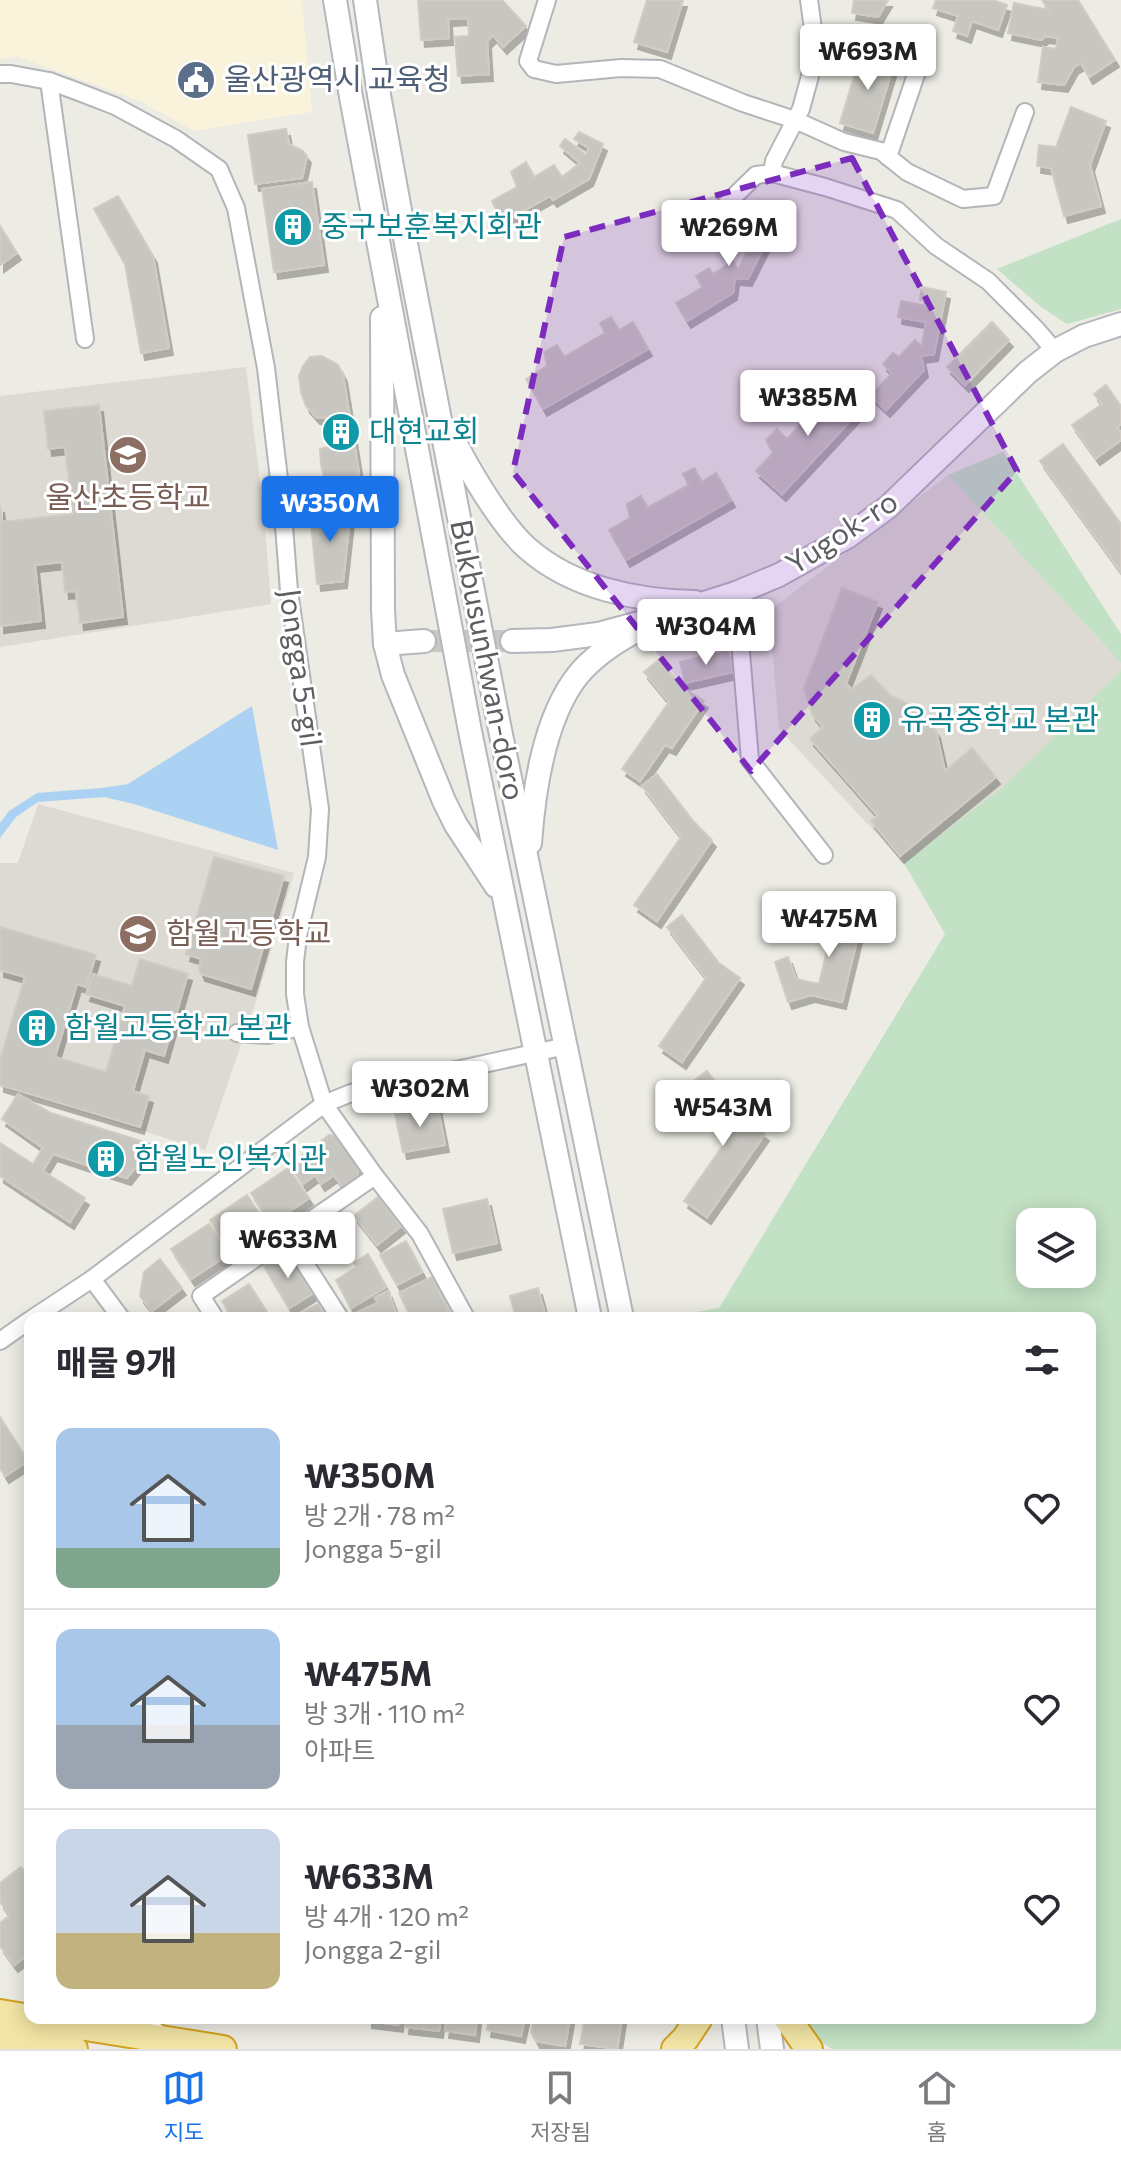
<!DOCTYPE html>
<html lang="ko">
<head>
<meta charset="utf-8">
<style>
	body { margin:0; font-family:Commissioner,"Noto Sans KR",sans-serif; background:#f7f7f7; color:#2b2b33; height:100vh; display:flex; flex-direction:column; font-size:30px; white-space:nowrap }
	* { box-sizing:border-box; margin:0 }
	p { font-size:26px; color:#7c7c81 }
	.icon { flex:none; width:44px; height:44px; fill:none; stroke:currentColor; stroke-width:2; stroke-linecap:round; stroke-linejoin:round }
	.map { position:relative; flex:1; overflow:hidden }
	.panel { position:absolute; left:24px; top:1312px; width:1072px; height:712px; display:flex; flex-direction:column; background:#fff; border-radius:16px; box-shadow:0 4px 20px #0003 }
	.panel>* { flex:none }
	.buttons { position:absolute; left:1016px; top:1208px; display:grid; gap:16px }
	.buttons a { display:grid; place-items:center; width:80px; height:80px; border-radius:16px; background:#fff; box-shadow:0 4px 20px #0003; font-size:40px }
	.price { position:absolute; translate:-50% -68px; padding:0 18px; border-radius:8px; background:#fff; color:#222; font-size:26px; line-height:52px; filter:drop-shadow(0 2px 4px #0008) }
	.price::after { content:''; position:absolute; left:50%; top:48px; width:24px; height:18px; margin-left:-12px; background:inherit; clip-path:polygon(0 0,100% 0,50% 100%) }
	.price.current { background:#1a73e8; color:#fff }
	ul { padding:0; list-style:none }
	li { display:flex; align-items:center; gap:24px; height:200px; padding:0 32px }
	li+li { border-top:2px solid #e1e1e2 }
	li span { display:grid; place-items:center; flex:none; width:224px; height:160px; border-radius:16px; color:#555 }
	li>.icon { margin-inline-start:auto }
	span .icon { width:96px; height:96px; fill:#fffc; stroke-width:1 }
	li b { font-size:34px }
	h2 { display:flex; justify-content:space-between; align-items:center; height:96px; padding:0 32px; font-size:34px }
	.menu { display:flex; justify-content:space-around; align-items:center; height:112px; border-top:2px solid #e1e1e2; background:#fff; font-size:22px; color:#7c7c81 }
	.menu a { display:grid; justify-items:center; gap:4px }
	.menu .current { color:#1a73e8 }
	.map>svg:first-child { display:block }
	.commercial { fill:#f9f3dc }
	.education { fill:#dcdad2 }
	.green { fill:#c3e1c4; fill-rule:evenodd }
	.water { fill:#acd2f3 }
	.building { fill:#c8c6c0; stroke:#d0ccc3; stroke-width:2; filter:url(#shadow) }
	.lines { fill:none; stroke-linecap:round; stroke-linejoin:round }
	.secondary-tunnel { stroke:#c8c8c4; stroke-width:22; stroke-dasharray:22 11; stroke-linecap:butt }
	.minor-casing { stroke:#b4b5b9; stroke-width:20 }
	.secondary-casing { stroke:#b5b7bc; stroke-width:26 }
	.trunk-casing { stroke:#d2a11e; stroke-width:30 }
	.minor { stroke:#fff; stroke-width:16 }
	.secondary { stroke:#fff; stroke-width:22 }
	.trunk { stroke:#f2e4a4; stroke-width:26 }
	.marked { fill:#7b2cbf; fill-opacity:0.2; stroke:#7b2cbf; stroke-width:6; stroke-dasharray:16 10; stroke-linejoin:round }
	.labels { text-anchor:middle; stroke-width:6; stroke-linejoin:round; paint-order:stroke }
	.service-label { font-size:30px; fill:#4e5e75; stroke:#fff; text-anchor:start }
	.culture-label { font-size:30px; fill:#0d838f; stroke:#fff; text-anchor:start }
	.education-label { font-size:30px; fill:#785e54; stroke:#fff }
	.street-label { font-size:30px; fill:#5c5e62; stroke:#fff }
</style>
</head>
<body>
<div class="map">
<svg width="1121" height="2049" viewBox="0 0 1121 2049">
	<defs>
		<filter id="shadow"><feDropShadow dx="4" dy="7" stdDeviation="0" flood-color="#0004"/></filter>
	</defs>
	<rect width="100%" height="100%" fill="#ecebe4"/>
	<path class="commercial" d="M0,0H302L312,112L194,131L140,101L16,56L0,60Z"/>
	<g class="education">
		<path d="M246,367L264,514L271,604L0,647V396Z"/>
		<path d="M948,475L1121,663V670L1003,787L904,863L779,729L769,611Z"/>
		<path d="M38,804L294,873L258,995L205,1150L0,1087V863H18Z"/>
	</g>
	<g class="green">
		<path d="M1121,219V309L1067,324L1041,307L997,269Z"/>
		<path d="M1003,452L1121,634V663L948,475Z"/>
		<path d="M1121,670V2049H833C821,2044 809,2031 806,2018H1090V1318L668,1317L719,1308L945,934L904,863L1003,787ZM1030,1222H1082V1274H1030Z"/>
	</g>
	<path class="water" d="M252,706L278,850L134,804L104,797L38,802L16,817L0,838V823L9,811L37,793L102,788L128,784Z"/>
	<g class="building">
		<path d="M418,0H502L526,26L503,47L493,35L487,41L489,74L458,76L455,37L469,36L468,18L448,19L449,38L421,40Z"/>
		<path d="M647,0H683L667,52L634,42Z"/>
		<path d="M854,0H888L878,17L852,13Z"/>
		<path d="M936,0H993L1007,5L998,30L972,21L967,36L953,31L958,16L933,8Z"/>
		<path d="M1042,0H1078L1115,60L1089,77L1081,63L1074,67L1064,85L1038,82L1043,47L1056,49L1058,38L1045,36L1041,40L1008,33L1014,3L1049,10Z"/>
		<path d="M862,50L895,60L873,133L840,123Z"/>
		<path d="M1071,107L1106,121L1090,165L1101,206L1064,216L1051,168L1037,166L1039,145L1056,147Z"/>
		<path d="M286,129L289,144L303,151L307,156L302,178L255,184L248,135Z"/>
		<path d="M579,132L603,144L589,179L553,200L550,196L502,223L492,201L517,187L511,172L526,162L534,177L554,165L562,177L580,163L560,146L565,139L586,155L589,148L574,139Z"/>
		<path d="M312,182L324,265L274,272L262,189Z"/>
		<path d="M118,196L153,256L169,348L141,353L125,264L94,209Z"/>
		<path d="M755,212L776,223L748,279L735,278L733,293L687,321L676,303L703,287L696,276L709,268L713,274L733,261L738,270L749,247L723,234L730,220L757,233L760,229L749,224Z"/>
		<path d="M0,226L17,253L0,265Z"/>
		<path d="M922,287L946,292L934,354L921,356L924,370L886,410L871,396L892,373L883,364L893,353L899,357L915,340L922,346L926,322L898,317L901,301L931,307L932,302L920,300Z"/>
		<path d="M611,317L619,330L633,322L648,349L543,409L526,379L547,366L544,352L557,345L564,357L605,333L600,323Z"/>
		<path d="M992,322L1009,340L965,385L947,367Z"/>
		<path d="M322,356L338,365L343,375L359,473L354,490L348,495L339,496L330,490L325,481L321,465L320,449L332,446L329,418L316,417L306,406L301,392L299,376L303,366L310,357Z"/>
		<path d="M842,385L864,406L782,494L756,471L773,453L766,440L777,429L787,439L819,404L811,396L820,386L831,397Z"/>
		<path d="M1106,385L1121,406V424L1117,427L1121,433V440L1096,458L1072,425L1102,404L1094,394Z"/>
		<path d="M99,405L123,617L80,623L76,591L65,592L62,562L35,565L41,621L0,626V505L2,522L73,514L65,447L48,449L44,411Z"/>
		<path d="M1063,444L1121,524V572L1040,461Z"/>
		<path d="M694,468L702,482L716,473L731,500L626,560L609,530L630,518L627,504L641,496L647,508L689,485L683,474Z"/>
		<path d="M351,509L343,581L317,584L310,513Z"/>
		<path d="M842,588L878,602L846,684L852,689L871,675L890,695L914,707L936,731L945,771L972,748L996,777L900,856L871,821L878,816L810,739L823,727L812,714L804,688Z"/>
		<path d="M728,651L733,672L685,683L680,662Z"/>
		<path d="M660,659L682,687L704,701L672,748L665,745L640,781L622,769L669,702L644,672Z"/>
		<path d="M657,774L694,822L712,840L657,921L634,905L681,837L642,786Z"/>
		<path d="M214,857L284,876L251,989L201,974L199,969L201,959L186,954Z"/>
		<path d="M839,900L865,907L842,1002L811,995L788,1002L775,962L788,957L796,979L819,984Z"/>
		<path d="M682,915L719,963L740,978L682,1062L659,1046L706,978L667,927Z"/>
		<path d="M0,927L96,955L86,987L77,984L55,1057L106,1072L125,1006L86,994L93,974L132,986L140,959L188,974L164,1056L145,1050L133,1091L149,1096L140,1127L0,1085V1060L25,977L0,970Z"/>
		<path d="M707,1071L744,1119L765,1134L707,1217L684,1201L731,1134L691,1083Z"/>
		<path d="M18,1094L51,1113L154,1145L127,1178L53,1154L43,1171L85,1198L70,1222L0,1176V1143L33,1164L43,1148L2,1119Z"/>
		<path d="M437,1104L445,1145L403,1152L395,1114Z"/>
		<path d="M329,1135L339,1137L359,1167L356,1181L344,1189L313,1147Z"/>
		<path d="M314,1147L334,1175L321,1184L315,1175L303,1184L290,1164Z"/>
		<path d="M288,1168L309,1198L272,1223L251,1193Z"/>
		<path d="M247,1195L268,1227L231,1252L210,1220Z"/>
		<path d="M378,1197L401,1226L377,1245L354,1216Z"/>
		<path d="M487,1199L497,1243L453,1253L443,1209Z"/>
		<path d="M209,1224L229,1254L191,1279L171,1249Z"/>
		<path d="M406,1241L422,1272L397,1285L380,1255Z"/>
		<path d="M368,1254L386,1287L351,1308L336,1280L357,1267L354,1263Z"/>
		<path d="M282,1255L293,1260L312,1294L289,1308L264,1266Z"/>
		<path d="M160,1259L182,1288L152,1311L140,1296L144,1272Z"/>
		<path d="M432,1277L448,1311L434,1318H411L399,1293Z"/>
		<path d="M249,1284L271,1318H234L222,1301Z"/>
		<path d="M538,1288L546,1318H516L510,1296Z"/>
		<path d="M388,1291L398,1318H360L358,1312L378,1303L375,1298Z"/>
		<path d="M318,1304L325,1318H291Z"/>
		<path d="M0,1417L28,1461L5,1476L0,1468Z"/>
		<path d="M21,1867L30,1878V1953L14,1965L0,1946V1923L10,1915L0,1902V1883Z"/>
		<path d="M368,2018H400L399,2025L368,2021Z"/>
		<path d="M406,2018H441L439,2031L405,2027Z"/>
		<path d="M447,2018H477L475,2035L445,2031Z"/>
		<path d="M489,2018H525L521,2036L487,2030Z"/>
		<path d="M534,2018H570L565,2046L536,2041L531,2032Z"/>
		<path d="M585,2018H622L617,2049L580,2044Z"/>
	</g>
	<g class="lines">
		<path class="secondary-tunnel" d="M424,641H512"/>
		<defs>
			<g id="minor">
				<path d="M547,0L528,61L534,69L556,74L621,68L660,69L743,103L795,120L844,142L881,151L907,172L963,199L994,196L1025,112"/>
				<path d="M0,74H11L49,81L79,92L115,106L176,139L219,169L236,208L266,368L283,513L289,591L320,809L317,857L298,936L295,962V994L300,1027L324,1104L375,1176L420,1234L466,1318"/>
				<path d="M49,81L85,339"/>
				<path d="M888,157L921,60"/>
				<path d="M772,173L825,187L897,210L936,246L988,281L1036,329L1055,351"/>
				<path d="M693,230L708,222L756,175L772,173L774,161L801,109L810,76L815,44L809,0"/>
				<path d="M736,593L750,760L824,855"/>
				<path d="M237,1033L267,1035L300,1027"/>
				<path d="M288,1237L340,1318"/>
				<path d="M92,1279L121,1318"/>
				<path d="M33,1318L92,1279L324,1104L351,1093L566,1046"/>
				<path d="M215,1318L201,1296L375,1176"/>
				<path d="M0,1341L30,1320"/>
				<path d="M143,2018L147,2024L164,2037"/>
			</g>
			<g id="secondary">
				<path d="M335,0L351,97L470,731L590,1318"/>
				<path d="M365,0L379,95L407,249L499,725L622,1318"/>
				<path d="M382,318L383,610L385,644L393,675L444,801L456,825L496,886"/>
				<path d="M449,430C465,464 500,524 527,548C572,588 637,601 695,602"/>
				<path d="M512,641L552,640L598,634L661,617L736,593L779,575L847,537L888,507L1028,372L1055,351L1084,336L1121,324"/>
				<path d="M385,644L424,641"/>
				<path d="M530,843C534,789 544,718 578,675C593,657 612,644 632,633"/>
				<path d="M733,2018L737,2049"/>
				<path d="M768,2018L772,2049"/>
			</g>
			<g id="trunk">
				<path d="M0,2013L30,2018"/>
				<path d="M30,2018L223,2049"/>
				<path d="M787,2018L809,2049"/>
				<path d="M0,2038L74,2049"/>
				<path d="M675,2049L685,2039L699,2018"/>
			</g>
		</defs>
		<use href="#minor" class="minor-casing"/>
		<use href="#secondary" class="secondary-casing"/>
		<use href="#trunk" class="trunk-casing"/>
		<use href="#minor" class="minor"/>
		<use href="#secondary" class="secondary"/>
		<use href="#trunk" class="trunk"/>
	</g>
	<path class="marked" d="M852,158L1017,471L751,771L513,472L564,237Z"/>
	<defs>
		<symbol id="civic-disc" viewBox="-11 -11 22 22"><circle r="9.5" fill="#5c6f8a" stroke="#fff"/><path d="M-.6-6.5H3V-4.5H.6V-3L4-1V1h2V6H-6V1h2V-1L-.6-3ZM-1.2 2.5V6h2.4V2.5Z" fill="#fff"/></symbol>
		<symbol id="building-disc" viewBox="-11 -11 22 22"><circle r="9.5" fill="#0f9aa8" stroke="#fff"/><path d="M-4-6H4V6H1V3H-1V6H-4ZM-2.5-4.3h1.7v1.8h-1.7ZM.8-4.3h1.7v1.8H.8ZM-2.5-1h1.7V.8h-1.7ZM.8-1h1.7V.8H.8Z" fill="#fff"/></symbol>
		<symbol id="school-disc" viewBox="-11 -11 22 22"><circle r="9.5" fill="#8d6e63" stroke="#fff"/><path d="M0-5L7-2L0 1L-7-2ZM-4 1L0 2.5L4 1V4Q0 6-4 4Z" fill="#fff"/></symbol>
	</defs>
	<g fill-rule="evenodd">
		<use href="#civic-disc" x="174" y="58" width="44" height="44"/>
		<use href="#building-disc" x="271" y="205" width="44" height="44"/>
		<use href="#building-disc" x="319" y="410" width="44" height="44"/>
		<use href="#school-disc" x="106" y="433" width="44" height="44"/>
		<use href="#building-disc" x="850" y="698" width="44" height="44"/>
		<use href="#school-disc" x="116" y="912" width="44" height="44"/>
		<use href="#building-disc" x="15" y="1006" width="44" height="44"/>
		<use href="#building-disc" x="84" y="1137" width="44" height="44"/>
	</g>
	<g class="labels">
		<g class="service-label">
			<text x="224" y="90">울산광역시 교육청</text>
		</g>
		<g class="culture-label">
			<text x="321" y="237">중구보훈복지회관</text>
			<text x="369" y="442">대현교회</text>
			<text x="900" y="730">유곡중학교 본관</text>
			<text x="65" y="1038">함월고등학교 본관</text>
			<text x="134" y="1169">함월노인복지관</text>
		</g>
		<g class="education-label">
			<text x="128" y="508">울산초등학교</text>
			<text x="166" y="944" text-anchor="start">함월고등학교</text>
		</g>
		<g class="street-label">
			<text transform="translate(842 533) rotate(-33)" y="10">Yugok-ro</text>
			<text transform="translate(487 660) rotate(79)" y="10">Bukbusunhwan-doro</text>
			<text transform="translate(300 668) rotate(82)" y="10">Jongga 5-gil</text>
		</g>
	</g>
</svg>
<div class="buttons">
<a><svg class="icon" aria-label="layers" viewBox="0 0 24 24"><path d="M12 4l9 5-9 5-9-5zM3 14l9 5 9-5"/></svg></a>
</div>
<b class="price" style="left:868px;top:92px">₩693M</b>
<b class="price" style="left:729px;top:268px">₩269M</b>
<b class="price" style="left:808px;top:438px">₩385M</b>
<b class="price current" style="left:330px;top:544px">₩350M</b>
<b class="price" style="left:706px;top:667px">₩304M</b>
<b class="price" style="left:829px;top:959px">₩475M</b>
<b class="price" style="left:420px;top:1129px">₩302M</b>
<b class="price" style="left:723px;top:1148px">₩543M</b>
<b class="price" style="left:288px;top:1280px">₩633M</b>
<section class="panel">
<h2>매물 9개<svg class="icon" aria-label="filters" viewBox="0 0 24 24"><path d="M4 7h16M4 17h16"/><circle cx="9" cy="7" r="2"/><circle cx="15" cy="17" r="2"/></svg></h2>
<ul>
<li><span style="background:linear-gradient(#a9c7e8 75%,#7fa58c 0)"><svg class="icon" aria-label="home" viewBox="0 0 24 24"><path d="M3 11l9-7 9 7M6 9v11h12V9"/></svg></span><div><b>₩350M</b><p>방 2개 · 78 m²</p><p>Jongga 5-gil</p></div><svg class="icon" aria-label="heart" viewBox="0 0 24 24"><path d="M12 20l-8-8c-3-5 5-10 8-4 3-6 11-1 8 4z"/></svg></li>
<li><span style="background:linear-gradient(#a9c7e8 60%,#9aa5b1 0)"><svg class="icon" aria-label="home" viewBox="0 0 24 24"><path d="M3 11l9-7 9 7M6 9v11h12V9"/></svg></span><div><b>₩475M</b><p>방 3개 · 110 m²</p><p>아파트</p></div><svg class="icon" aria-label="heart" viewBox="0 0 24 24"><path d="M12 20l-8-8c-3-5 5-10 8-4 3-6 11-1 8 4z"/></svg></li>
<li><span style="background:linear-gradient(#c9d6e8 65%,#c2b280 0)"><svg class="icon" aria-label="home" viewBox="0 0 24 24"><path d="M3 11l9-7 9 7M6 9v11h12V9"/></svg></span><div><b>₩633M</b><p>방 4개 · 120 m²</p><p>Jongga 2-gil</p></div><svg class="icon" aria-label="heart" viewBox="0 0 24 24"><path d="M12 20l-8-8c-3-5 5-10 8-4 3-6 11-1 8 4z"/></svg></li>
</ul>
</section>
</div>
<nav class="menu">
<a class="current"><svg class="icon" aria-label="map" viewBox="0 0 24 24"><path d="M3 6l6-2 6 2 6-2v14l-6 2-6-2-6 2zM9 4v14M15 6v14"/></svg>지도</a>
<a><svg class="icon" aria-label="saved" viewBox="0 0 24 24"><path d="M7 4h10v16l-5-4-5 4z"/></svg>저장됨</a>
<a><svg class="icon" aria-label="home" viewBox="0 0 24 24"><path d="M3 11l9-7 9 7M6 9v11h12V9"/></svg>홈</a>
</nav>
</body>
</html>
